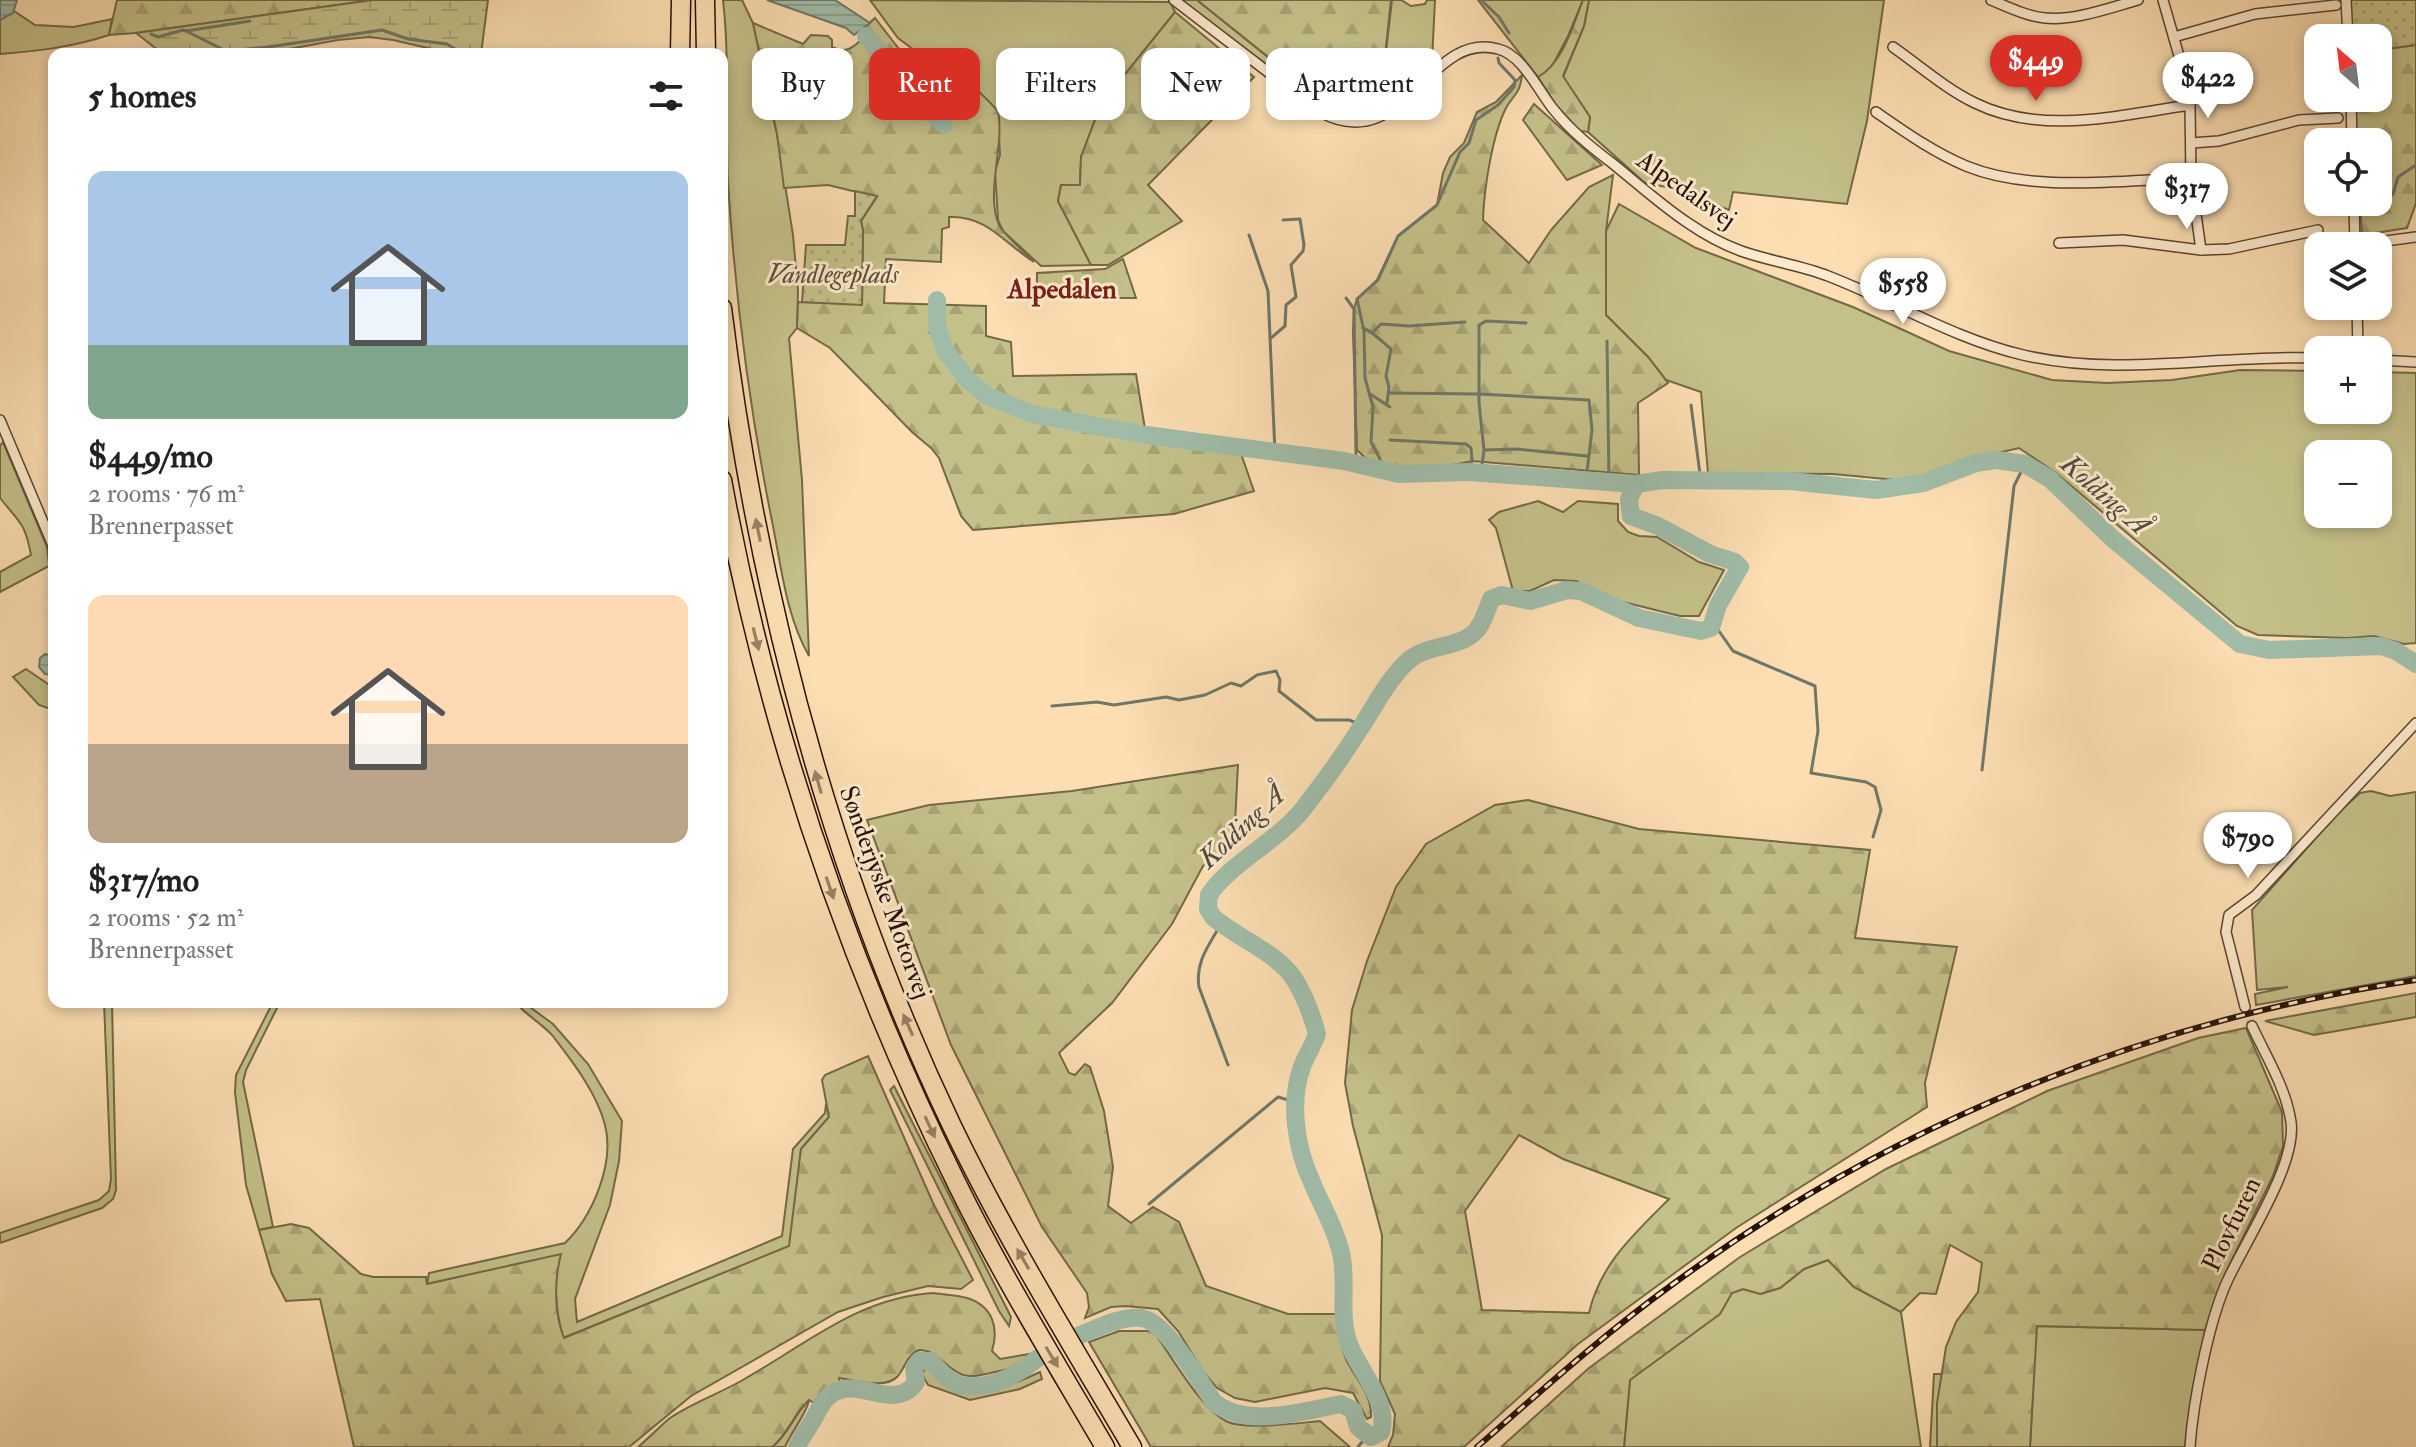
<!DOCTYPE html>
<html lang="en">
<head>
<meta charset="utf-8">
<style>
	body { margin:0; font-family:"IM FELL Double Pica",serif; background:#f6f6f6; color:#222; height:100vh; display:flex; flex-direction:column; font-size:30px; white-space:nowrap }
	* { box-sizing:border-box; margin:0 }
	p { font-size:26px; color:#767676 }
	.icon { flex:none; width:44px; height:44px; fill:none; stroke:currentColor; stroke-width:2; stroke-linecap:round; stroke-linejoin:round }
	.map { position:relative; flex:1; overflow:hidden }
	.side { position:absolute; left:48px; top:48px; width:680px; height:960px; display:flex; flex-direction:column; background:#fff; border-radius:16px; box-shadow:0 4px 12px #0003 }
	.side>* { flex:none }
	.banner { position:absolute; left:752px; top:48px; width:760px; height:72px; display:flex; gap:16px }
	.needle { width:52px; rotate:332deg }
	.buttons { position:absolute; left:2304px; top:24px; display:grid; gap:16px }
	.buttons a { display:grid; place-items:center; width:88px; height:88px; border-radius:16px; background:#fff; box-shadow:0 4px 12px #0003; font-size:40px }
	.price { position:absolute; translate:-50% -68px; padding:0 18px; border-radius:28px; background:#fff; color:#222; font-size:26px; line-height:52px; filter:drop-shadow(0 2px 4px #0008) }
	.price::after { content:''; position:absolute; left:50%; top:48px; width:24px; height:18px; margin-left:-12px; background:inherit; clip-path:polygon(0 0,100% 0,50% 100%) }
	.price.selected { background:#d93025; color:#fff }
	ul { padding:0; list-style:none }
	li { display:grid; align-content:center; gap:16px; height:424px; padding:0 40px }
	li span { display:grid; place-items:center; height:248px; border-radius:16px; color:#555 }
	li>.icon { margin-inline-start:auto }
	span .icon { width:144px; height:144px; fill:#fffc; stroke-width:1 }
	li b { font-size:34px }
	h2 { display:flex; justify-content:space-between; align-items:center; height:96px; padding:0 40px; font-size:34px }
	.tag { padding:0 28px; border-radius:16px; background:#fff; box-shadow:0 4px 12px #0003; font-size:28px; line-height:72px }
	.tag.selected { background:#d93025; color:#fff }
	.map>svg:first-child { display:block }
	.green { fill:#c4c089; stroke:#746848; stroke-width:2; fill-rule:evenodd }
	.forest { fill:url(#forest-firs); stroke:#746848; stroke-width:2; fill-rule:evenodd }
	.wetland { fill:url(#wetland-marsh); stroke:#746848; stroke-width:2 }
	.park { fill:url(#park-dots); stroke:#746848; stroke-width:2 }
	.water { fill:url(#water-rules); stroke:#6f7768; stroke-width:2 }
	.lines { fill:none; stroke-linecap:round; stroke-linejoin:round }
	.stream { stroke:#6f7768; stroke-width:3 }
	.river { stroke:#a0bca9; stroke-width:18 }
	.street-tunnel { stroke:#dcbf98; stroke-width:9; stroke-dasharray:9 4.5; stroke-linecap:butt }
	.street-casing { stroke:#5b4431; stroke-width:12 }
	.highway-casing { stroke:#251006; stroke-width:21 }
	.street { stroke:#fdeacd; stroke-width:9 }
	.highway { stroke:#fcdeb2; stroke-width:18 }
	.rail-casing { stroke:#251006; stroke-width:6 }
	.rail { stroke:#fdeacd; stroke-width:3; stroke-dasharray:9; stroke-linecap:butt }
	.oneway { fill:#9b8165 }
	.labels { text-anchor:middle; stroke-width:6; stroke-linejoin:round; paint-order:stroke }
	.street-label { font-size:26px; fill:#251006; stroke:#fdeacd }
	.park-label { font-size:26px; font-style:italic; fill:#5d4e34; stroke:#fdeacd }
	.neighbourhood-label { font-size:28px; font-weight:bold; fill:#7a1f14; stroke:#fdeacd }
	.water-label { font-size:28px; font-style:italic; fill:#504c3f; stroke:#fdeacd }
</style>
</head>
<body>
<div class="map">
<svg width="2416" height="1447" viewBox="0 0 2416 1447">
	<defs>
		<pattern id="forest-firs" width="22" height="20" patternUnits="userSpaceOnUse" patternTransform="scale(2)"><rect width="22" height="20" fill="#c4c089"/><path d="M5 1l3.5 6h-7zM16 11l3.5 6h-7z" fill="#a8a475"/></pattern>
		<pattern id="wetland-marsh" width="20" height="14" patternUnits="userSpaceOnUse" patternTransform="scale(2)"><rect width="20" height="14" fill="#c4c089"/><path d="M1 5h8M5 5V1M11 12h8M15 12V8" fill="none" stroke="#a8a475"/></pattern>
		<pattern id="park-dots" width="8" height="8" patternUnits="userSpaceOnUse" patternTransform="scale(2)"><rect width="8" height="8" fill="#c4c089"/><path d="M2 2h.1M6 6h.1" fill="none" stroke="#a8a475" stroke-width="1.8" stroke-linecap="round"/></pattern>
		<pattern id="water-rules" width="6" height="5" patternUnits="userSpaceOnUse" patternTransform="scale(2)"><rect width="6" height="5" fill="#a0bca9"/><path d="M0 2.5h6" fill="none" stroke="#8aa190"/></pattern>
	</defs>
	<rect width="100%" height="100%" fill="#fcdeb2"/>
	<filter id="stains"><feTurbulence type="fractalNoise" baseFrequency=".0025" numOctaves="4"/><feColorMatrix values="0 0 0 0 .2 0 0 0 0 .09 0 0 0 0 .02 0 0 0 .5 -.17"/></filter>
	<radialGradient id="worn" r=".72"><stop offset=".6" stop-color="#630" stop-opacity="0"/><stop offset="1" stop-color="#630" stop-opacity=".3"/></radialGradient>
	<g class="green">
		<path d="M723,0H742L753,23L777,134L793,235L798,291L797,328L789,338L802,480L809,656C785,614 781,563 771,516C749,406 735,294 728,183C725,122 730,61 723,0Z"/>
		<path d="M870,0L1170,2L1175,12L1101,105L1081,157L1080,185H1061L1058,201L1091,265L1041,266L1003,231L998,220L995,171L1000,155L999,136L997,129L999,120L993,106L967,80L956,72L929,61L898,38Z"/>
		<path d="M1181,0H1197L1323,101L1345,111L1380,103L1392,0H1401L1411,6L1425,4L1427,0H1435L1432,61L1415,83L1389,104L1359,117L1341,116L1312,101Z"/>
		<path d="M1478,0H1583L1568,36L1550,70L1538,77Z"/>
		<path d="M1589,0H1884L1867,121L1847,204L1733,192L1729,210L1677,189L1645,183L1588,132L1590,117L1563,77L1584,26Z"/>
		<path d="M14,11L35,25L74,27L112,19L109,35C73,47 38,51 0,54V20Z"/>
		<path d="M1619,204L1696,248L1853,307L1949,351L2052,380L2107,383L2172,380L2240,370L2318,371V410H2378V372L2416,373V643L2404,644L2374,636L2347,638L2258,635L2237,626L2056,473L2019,448L1954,463L1930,474L1896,480L1833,474L1708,473L1701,392L1666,380L1648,357L1606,315V231ZM2318,454H2378V514H2318Z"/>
		<path d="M3,442L47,547L49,566L0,592V572L31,555C25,522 19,522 0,498V446Z"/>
		<path d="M1538,501L1563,512L1578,501L1618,504V521L1628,532L1639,536L1657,537L1699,562L1724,570L1699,616H1680L1615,600L1576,581L1554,580L1530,591H1513L1496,528L1489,520L1499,512Z"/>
		<path d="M26,669L54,688V710L39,705L13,677Z"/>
		<path d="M2371,791L2390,796L2416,792V976L2256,1005L2255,994L2288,987L2257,990L2252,910L2339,812L2360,793Z"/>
		<path d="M104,1002H112L116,1190L113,1199L102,1208L0,1243V1233L99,1200L109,1191L111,1179Z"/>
		<path d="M273,1002H280L246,1070L243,1082L273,1227L259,1230L246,1185L235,1092L236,1075Z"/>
		<path d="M515,1002H523L553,1024L588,1064L622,1121L619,1161L610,1205L575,1299L577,1322L782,1236L793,1149L825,1113L826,1104L829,1117L801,1149L790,1246L563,1338C556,1312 553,1282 560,1255L427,1284L429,1273L565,1243C592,1217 615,1164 605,1125C597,1093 572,1061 552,1035C541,1023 526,1015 515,1002Z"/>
		<path d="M894,1086L1011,1317L1009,1326L999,1311L890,1090Z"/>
		<path d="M1828,1260L1854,1287L1901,1312L1921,1447H1624L1630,1380L1637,1373L1732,1293L1743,1289L1761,1294L1780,1288L1804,1269Z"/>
		<path d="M2036,1326L2205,1330L2185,1447H2030Z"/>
		<path d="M925,1369H930C938,1375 947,1385 957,1388C984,1398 1016,1383 1040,1372L1042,1379L1020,1389L970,1400L928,1385L922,1374Z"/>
		<path d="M1934,1374H1942L1938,1401L1937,1447H1930Z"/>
		<path d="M809,1400C807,1413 791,1432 785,1447H772C789,1434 794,1414 809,1400Z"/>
	</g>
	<g class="forest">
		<path d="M117,0H373L136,33L109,35Z"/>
		<path d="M1197,0H1391L1380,103C1358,115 1344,111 1323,101Z"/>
		<path d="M1583,0H1589L1584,26L1563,76L1590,117L1588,132L1580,131L1555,104L1538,77C1563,63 1573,25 1583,0Z"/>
		<path d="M1175,12L1254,77L1148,185L1182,221L1108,265H1091L1058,201L1061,185H1080L1081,157L1101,104Z"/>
		<path d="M875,18L906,58L931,74L936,70L929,61C959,73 976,87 998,111C1005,145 985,193 999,225C1005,236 1025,252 1034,262C1005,244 987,215 949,217V227L942,229L941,262L886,259L884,303L986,306V336L1011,342L1013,376L1136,374L1146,435L1238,445L1254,491L1174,514L973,530L961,516L939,458L931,448L912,432L830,348L797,328L798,302L862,304L863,230L861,221L877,197L828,185L784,188L777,134L753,23L803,44L811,35L828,36L832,40V47C849,56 857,43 869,33L865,27Z"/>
		<path d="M2416,45V203L2407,228L2362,235L2360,202H2378V142H2357L2354,98H2378V50Z"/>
		<path d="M1522,75C1520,94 1514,94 1506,108C1492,136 1484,189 1483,220L1529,263L1551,230L1589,187L1613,175L1606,231V315L1648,357L1668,383L1638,403L1639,475L1472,461C1453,466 1393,474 1377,467C1369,463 1364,456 1357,450L1353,333L1354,309L1357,299L1377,280L1398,236L1437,205L1443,173L1450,157L1464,143L1477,112L1496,102Z"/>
		<path d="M1534,104L1602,165L1567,180L1523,120Z"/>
		<path d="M1123,259L1136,298H1037V273L1105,269Z"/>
		<path d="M1238,765L1234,842L1203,866L1172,924L1112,1003L1059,1053L1069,1073L1075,1075L1085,1064L1090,1067L1104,1111L1113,1167L1108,1206L1131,1223L1153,1207L1179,1222L1206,1286L1288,1314H1336C1339,1329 1340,1345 1346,1359C1355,1379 1372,1393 1371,1417L1367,1419L1353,1393L1325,1388L1255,1402L1235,1398L1217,1388L1204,1373L1178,1331L1158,1309L1125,1306L1111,1307L1085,1318L1089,1307L1087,1293L1042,1227L951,1045L867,820L929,805L1072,791Z"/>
		<path d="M1528,800L1639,829L1870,850L1855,938L1957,947L1925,1083L1927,1107L1736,1228L1578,1344L1464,1447H1388L1393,1435L1395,1414L1380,1381L1382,1235L1353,1126L1345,1083L1352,1010L1367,961L1396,887L1426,844L1495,805ZM1519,1135L1563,1159L1669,1199C1635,1233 1600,1264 1589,1313L1482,1310L1465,1211Z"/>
		<path d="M2416,993V1017L2314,1035L2265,1021Z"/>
		<path d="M2246,1028L2282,1112L2283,1146L2273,1176L2227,1270L2205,1330L2037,1326L2030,1447H1937V1403L1946,1347L1956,1322L1978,1292L1982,1263L1950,1245L1936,1294L1920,1293L1901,1312L1854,1287L1828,1260L1804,1269L1780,1288L1760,1294L1743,1289L1732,1293L1720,1314L1630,1380L1624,1447H1501L1589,1368L1740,1257L1886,1169L2047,1091L2198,1038Z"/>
		<path d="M868,1056L933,1203L973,1280L961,1289L928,1286L883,1297L838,1312L691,1396L629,1447H354L320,1299L286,1301L272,1274L259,1230L291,1224L309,1228L361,1274L373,1277H426L427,1284L561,1254C554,1281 554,1313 564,1338L789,1246L801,1149L829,1117L822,1080L825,1075Z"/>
		<path d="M934,1293C945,1295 957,1295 967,1298C993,1306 999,1328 992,1351L1000,1359L1029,1354C1019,1366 1010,1369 995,1372C985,1374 974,1378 963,1375C945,1369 939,1350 919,1350C906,1356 906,1366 898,1376C886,1390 855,1380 839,1378L840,1384L822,1392L814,1403L809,1400C793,1414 789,1434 772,1447H638C649,1438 659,1427 670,1418C692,1403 718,1394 741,1381C804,1346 858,1297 934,1293Z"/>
		<path d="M1119,1331H1153C1172,1356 1200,1409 1228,1422C1247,1430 1298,1423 1320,1421L1350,1447H1151L1089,1342Z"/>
	</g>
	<path class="wetland" d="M373,0H488L481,54H459L451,49H432L393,40L369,37L338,40L262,54H163L136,33Z"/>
	<g class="park">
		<path d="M2350,0H2416V45L2378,50V38H2351Z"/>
		<path d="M855,191L877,196L861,221L863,230L862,305L802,302L806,245H845L848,216H855Z"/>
	</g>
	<g class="water">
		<path d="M0,0H17L13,13L0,20Z"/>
		<path d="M767,0H835L870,23L854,35L846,28Z"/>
		<path d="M45,654L54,656V675L45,674L39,667L40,658Z"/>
	</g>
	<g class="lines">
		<g class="stream">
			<path d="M1481,0L1499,17L1509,33"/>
			<path d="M186,31L226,51L268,47L382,30L408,39L447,44L463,54"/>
			<path d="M151,34L158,37L183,30L186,31L250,21"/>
			<path d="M2374,209L2393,194L2398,177L2416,165"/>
			<path d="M1249,235L1268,291L1275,453"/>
			<path d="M1346,298L1354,309L1356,455L1362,465"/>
			<path d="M1363,328C1375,333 1381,341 1391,349L1386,376L1389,387L1387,403"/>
			<path d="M1373,332L1381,324L1409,326L1465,322"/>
			<path d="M1271,338L1285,326L1286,305L1296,297L1291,265L1303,251L1304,245L1300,219L1283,220"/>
			<path d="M1607,341L1609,483"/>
			<path d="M1389,393L1479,394L1589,400L1592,430L1586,480"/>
			<path d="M1370,394L1390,407"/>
			<path d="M1691,405L1701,482"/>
			<path d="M1390,440L1466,444L1471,448L1472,460L1468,472"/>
			<path d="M1484,450L1516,449L1587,456"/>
			<path d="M1378,471L1380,459L1371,442L1373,407L1365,378L1364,331L1357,299L1378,280L1398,236L1437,205L1460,152L1469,143L1476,120L1498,105L1514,87L1515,80L1499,63L1498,58"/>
			<path d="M1481,473L1484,450L1479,403V325L1486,321L1526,323"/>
			<path d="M1714,624L1733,651L1815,686L1818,731L1811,773L1866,782L1875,787L1881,810L1873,837"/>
			<path d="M1052,706L1097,702L1114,705L1166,697L1179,700L1205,695L1231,683L1241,686L1257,675L1276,671L1280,680L1279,691L1316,720H1349L1362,725"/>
			<path d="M1982,770L2014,486L2025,464"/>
			<path d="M1221,924C1209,945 1195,962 1199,987L1228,1065"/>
			<path d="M1149,1204L1278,1097L1295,1102"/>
			<path d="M1358,1447L1367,1436"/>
		</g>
		<g class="river">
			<path d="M866,36L944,125"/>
			<path d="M937,300V326L945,350L966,378L987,396L1032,414L1146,435L1344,461L1399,474L1468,472L1636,484L1663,480L1790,481L1876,490L1923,483L1976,463L1996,460L2025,464L2050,479L2113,539L2240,644L2269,650L2381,646L2396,651L2416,664"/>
			<path d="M1080,1335C1098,1328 1121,1316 1141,1318C1166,1321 1199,1381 1214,1402C1246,1429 1303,1411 1341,1404L1353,1410L1358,1427L1371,1437L1381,1432C1390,1402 1359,1371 1349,1344C1338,1314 1348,1283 1341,1253C1335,1227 1321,1205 1311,1180C1296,1148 1289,1101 1302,1067C1306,1056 1313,1046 1317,1034C1312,1015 1304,994 1293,977C1274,951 1237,938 1213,917L1208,909L1209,895C1229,864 1278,841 1303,809C1324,782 1345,753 1363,724C1377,702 1389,678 1409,660C1428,644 1457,649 1475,632C1483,624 1487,609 1491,599L1502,595L1530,601L1567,590L1581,591L1639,618L1701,631L1711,628L1718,605L1740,567L1735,562L1710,554L1658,526L1631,516L1629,499L1636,484"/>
			<path d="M797,1447C801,1437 808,1429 813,1420C817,1413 821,1404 826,1399C853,1369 893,1416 916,1382L914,1368L919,1361H931C939,1370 949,1383 961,1385C990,1391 1017,1375 1038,1358"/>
		</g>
		<path class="street-tunnel" d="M2245,1007L2252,1026"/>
		<defs>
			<g id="street">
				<path d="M1174,0L1320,112C1405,158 1427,30 1498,49C1523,55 1539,92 1554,110C1571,131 1591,147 1612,163C1637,183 1661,205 1688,223C1704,234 1722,244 1741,251C1769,261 1800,265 1828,276C1893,301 1955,339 2023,355C2120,378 2220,354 2318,358"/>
				<path d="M1991,0C2008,7 2026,16 2045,18C2074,21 2109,8 2138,0"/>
				<path d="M2163,0L2185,77L2190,105L2191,178L2201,250"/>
				<path d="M2346,0L2348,38"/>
				<path d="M2174,37L2255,14L2336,5"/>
				<path d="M1893,47C1920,66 1946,89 1975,103C2042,136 2120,115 2190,105"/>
				<path d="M2351,98L2352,142"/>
				<path d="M1876,112C1905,132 1933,152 1966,166C2032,193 2120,180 2191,178"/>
				<path d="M2191,143L2219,141L2299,120L2338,118"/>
				<path d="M2354,202L2355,246"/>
				<path d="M2059,243L2123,240L2201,250L2229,249L2318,230"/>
				<path d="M2355,245L2416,237"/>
				<path d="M2357,306L2358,350"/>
				<path d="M2378,360L2416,362"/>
				<path d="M0,420L54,548"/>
				<path d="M2245,1007L2226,932L2229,915L2256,895L2416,723"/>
				<path d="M2190,1447C2193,1402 2208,1327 2225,1286C2243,1244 2297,1166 2291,1122C2286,1088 2266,1056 2252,1026"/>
			</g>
			<g id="highway">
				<path d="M705,0L706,54"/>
				<path d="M680,54L681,0"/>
				<path d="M722,308C757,591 829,868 952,1126C1005,1236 1070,1342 1132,1447"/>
				<path d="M722,480C767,725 846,960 957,1184C1001,1274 1054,1360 1105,1447"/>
			</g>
		</defs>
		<use href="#street" class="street-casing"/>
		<use href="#highway" class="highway-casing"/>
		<use href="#street" class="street"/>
		<use href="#highway" class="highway"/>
		<defs>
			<path id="rail" d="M1477,1447C1541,1391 1604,1334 1673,1284C1891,1124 2148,1020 2416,980"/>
		</defs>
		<use href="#rail" class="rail-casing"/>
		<use href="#rail" class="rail"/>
	</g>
	<defs><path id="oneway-solid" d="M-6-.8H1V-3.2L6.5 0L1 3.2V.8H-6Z" transform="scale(2)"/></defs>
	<g class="oneway">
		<use href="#oneway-solid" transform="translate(758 530) rotate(-101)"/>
		<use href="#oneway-solid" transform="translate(756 639) rotate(76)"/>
		<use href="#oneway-solid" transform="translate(818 782) rotate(-106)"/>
		<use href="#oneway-solid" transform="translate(830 888) rotate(71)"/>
		<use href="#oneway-solid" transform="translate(908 1025) rotate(-114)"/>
		<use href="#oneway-solid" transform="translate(930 1127) rotate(65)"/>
		<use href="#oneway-solid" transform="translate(1023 1259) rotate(-120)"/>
		<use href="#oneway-solid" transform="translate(1052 1357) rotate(59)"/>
	</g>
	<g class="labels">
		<g class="street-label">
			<text transform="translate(1687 189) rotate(35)" y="9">Alpedalsvej</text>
			<text transform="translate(886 892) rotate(70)" y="9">Sønderjyske Motorvej</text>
			<text transform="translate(2231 1224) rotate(-64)" y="9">Plovfuren</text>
		</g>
		<g class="park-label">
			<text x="833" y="283">Vandlegeplads</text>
		</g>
		<g class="neighbourhood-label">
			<text x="1062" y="298">Alpedalen</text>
		</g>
		<g class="water-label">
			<text transform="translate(2106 494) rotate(41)" y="10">Kolding Å</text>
			<text transform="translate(1241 826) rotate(-43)" y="10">Kolding Å</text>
		</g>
	</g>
	<rect width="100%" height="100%" filter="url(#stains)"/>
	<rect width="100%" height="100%" fill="url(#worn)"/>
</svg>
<div class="buttons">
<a><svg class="needle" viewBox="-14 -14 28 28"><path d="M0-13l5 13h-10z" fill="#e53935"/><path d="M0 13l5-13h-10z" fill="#767676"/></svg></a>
<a><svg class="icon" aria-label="locate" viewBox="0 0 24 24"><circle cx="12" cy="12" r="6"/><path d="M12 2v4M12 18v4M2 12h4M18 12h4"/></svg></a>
<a><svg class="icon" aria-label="layers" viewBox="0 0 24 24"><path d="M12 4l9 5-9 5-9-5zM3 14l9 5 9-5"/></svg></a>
<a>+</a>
<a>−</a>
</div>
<b class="price selected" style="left:2036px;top:103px">$449</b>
<b class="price" style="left:2208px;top:120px">$422</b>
<b class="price" style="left:2187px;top:231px">$317</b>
<b class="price" style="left:1903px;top:326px">$558</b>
<b class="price" style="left:2248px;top:880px">$790</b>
<div class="banner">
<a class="tag">Buy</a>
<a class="tag selected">Rent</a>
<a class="tag">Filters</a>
<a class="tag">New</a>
<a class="tag">Apartment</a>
</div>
<section class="side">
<h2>5 homes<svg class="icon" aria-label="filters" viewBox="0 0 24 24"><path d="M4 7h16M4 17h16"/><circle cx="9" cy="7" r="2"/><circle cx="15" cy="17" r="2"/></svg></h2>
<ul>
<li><span style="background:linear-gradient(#a9c7e8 70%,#7fa58c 0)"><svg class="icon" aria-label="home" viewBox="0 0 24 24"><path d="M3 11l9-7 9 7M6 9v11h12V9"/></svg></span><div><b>$449/mo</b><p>2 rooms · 76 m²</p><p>Brennerpasset</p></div></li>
<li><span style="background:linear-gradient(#ffd9b3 60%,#b9a48a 0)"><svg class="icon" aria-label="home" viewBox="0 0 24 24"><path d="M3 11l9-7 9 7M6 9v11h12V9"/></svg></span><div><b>$317/mo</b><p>2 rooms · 52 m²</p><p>Brennerpasset</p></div></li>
</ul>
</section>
</div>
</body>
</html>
